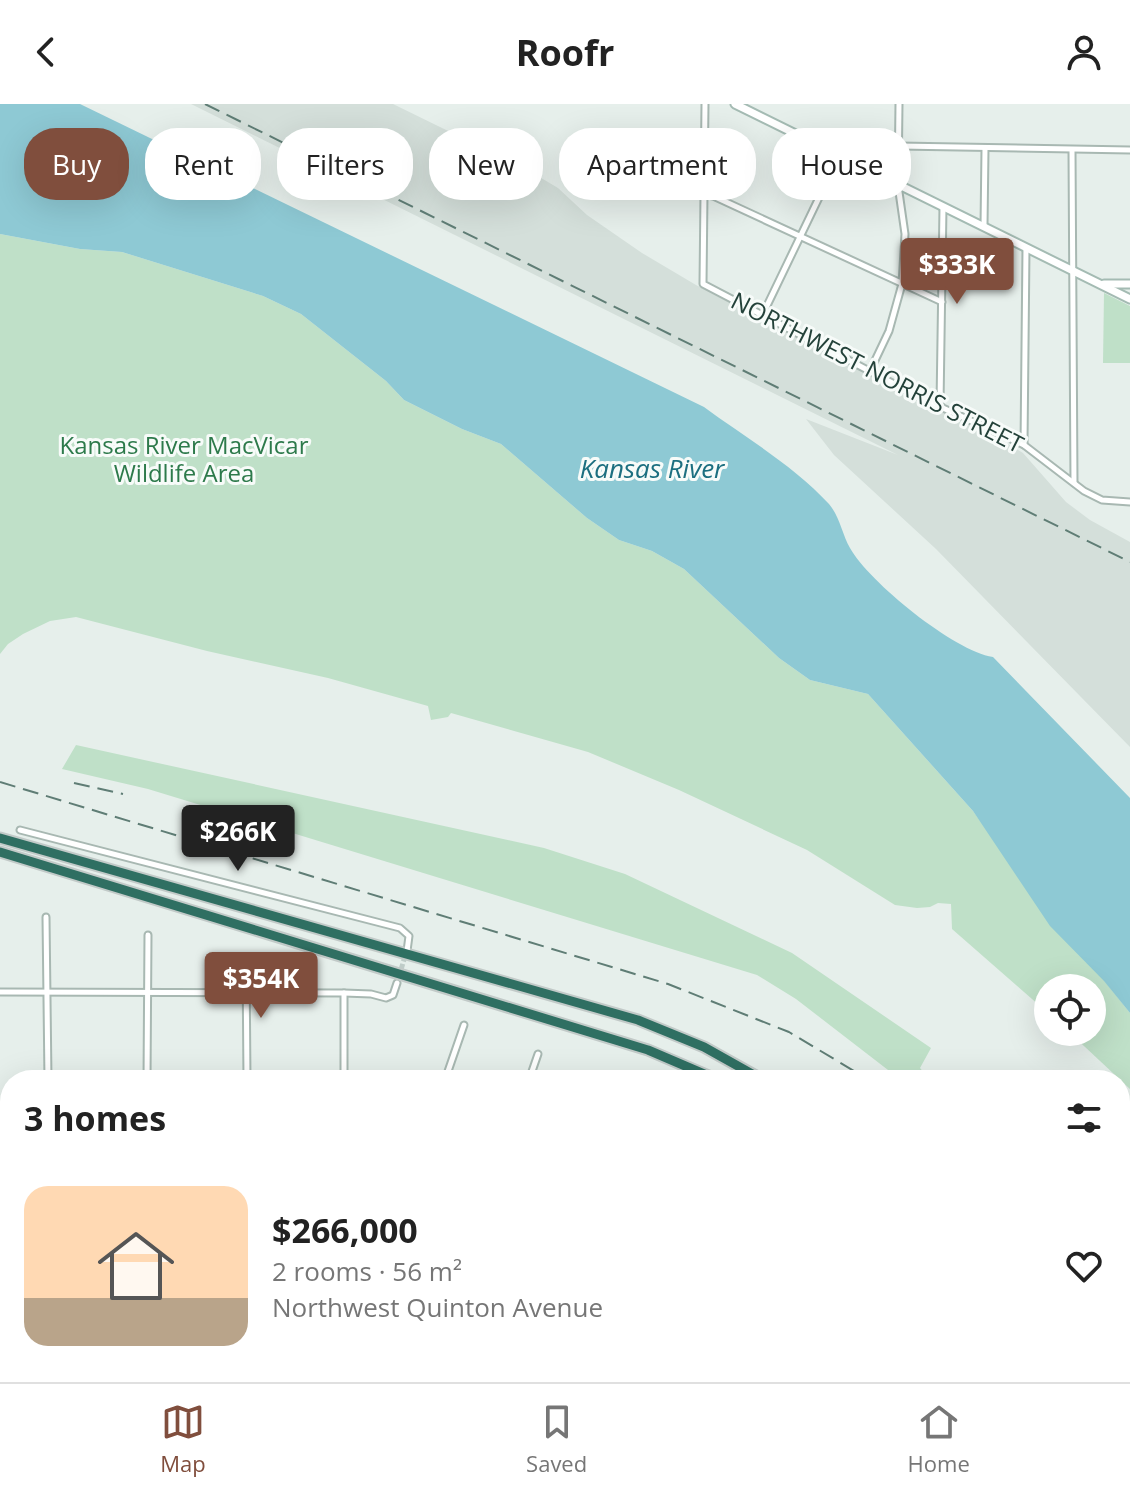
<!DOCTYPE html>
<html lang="en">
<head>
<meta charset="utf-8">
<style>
	body { margin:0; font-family:"Open Sans",sans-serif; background:#f2f2f2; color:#222; height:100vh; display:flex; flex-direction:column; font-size:30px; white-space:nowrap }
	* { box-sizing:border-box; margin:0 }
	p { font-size:26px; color:#767676 }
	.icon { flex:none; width:44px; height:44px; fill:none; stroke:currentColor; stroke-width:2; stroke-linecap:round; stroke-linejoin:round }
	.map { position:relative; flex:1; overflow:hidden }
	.drawer { position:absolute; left:0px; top:966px; width:1130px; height:312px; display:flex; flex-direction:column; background:#fff; border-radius:32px 32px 0 0; box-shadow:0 8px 32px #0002 }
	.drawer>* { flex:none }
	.hud { position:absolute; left:24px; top:24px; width:1082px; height:72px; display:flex; gap:16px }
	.buttons { position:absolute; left:1034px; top:870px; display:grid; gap:16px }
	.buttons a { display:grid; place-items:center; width:72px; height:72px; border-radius:50%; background:#fff; box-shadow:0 8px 32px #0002; font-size:40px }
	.price { position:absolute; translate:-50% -68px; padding:0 18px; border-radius:8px; background:#804e3d; color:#fff; font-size:26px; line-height:52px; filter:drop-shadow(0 2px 4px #0008) }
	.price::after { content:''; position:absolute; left:50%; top:48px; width:24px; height:18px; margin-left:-12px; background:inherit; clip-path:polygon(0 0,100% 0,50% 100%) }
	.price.selected { background:#222; color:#fff }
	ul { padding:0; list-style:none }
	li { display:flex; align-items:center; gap:24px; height:200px; padding:0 24px }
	li span { display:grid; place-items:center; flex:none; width:224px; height:160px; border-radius:24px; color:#555 }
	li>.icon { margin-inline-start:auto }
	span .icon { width:96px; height:96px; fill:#fffc; stroke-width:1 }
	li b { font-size:34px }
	h2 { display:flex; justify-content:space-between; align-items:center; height:96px; padding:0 24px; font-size:34px }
	.tag { padding:0 28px; border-radius:32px; background:#fff; box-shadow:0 8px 32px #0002; font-size:28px; line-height:72px }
	.tag.selected { background:#804e3d; color:#fff }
	header { display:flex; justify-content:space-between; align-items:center; height:104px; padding:0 24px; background:#fff; font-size:36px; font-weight:700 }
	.dock { display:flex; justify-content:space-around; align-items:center; height:112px; border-top:2px solid #e0e0e0; background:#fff; font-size:22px; color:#767676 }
	.dock a { display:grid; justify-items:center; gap:4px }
	.dock .selected { color:#804e3d }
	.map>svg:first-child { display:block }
	.built { fill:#d4dfda }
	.green { fill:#bfe0c8 }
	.water { fill:#8ec9d4 }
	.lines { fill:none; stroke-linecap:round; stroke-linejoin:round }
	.street-tunnel { stroke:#bfccc8; stroke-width:5; stroke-dasharray:5 2.5; stroke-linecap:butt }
	.street-casing { stroke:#a8b8b2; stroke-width:9 }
	.secondary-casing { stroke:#a4bbb3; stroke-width:11 }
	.highway-casing { stroke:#c2cac8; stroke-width:13 }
	.street { stroke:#fff; stroke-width:5 }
	.secondary { stroke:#fff; stroke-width:7 }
	.highway { stroke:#2f6f62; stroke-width:9 }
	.rail { stroke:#5f7d75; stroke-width:2; stroke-dasharray:16 8; stroke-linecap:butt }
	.labels { text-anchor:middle; stroke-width:6; stroke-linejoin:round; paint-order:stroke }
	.street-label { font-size:24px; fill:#24423a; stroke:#f7fbf9 }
	.park-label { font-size:24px; fill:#2d7a4b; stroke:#f7fbf9 }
	.water-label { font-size:26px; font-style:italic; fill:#1c6f80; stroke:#f7fbf9 }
</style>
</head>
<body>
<header><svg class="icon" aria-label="back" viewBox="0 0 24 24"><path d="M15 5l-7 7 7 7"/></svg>Roofr<svg class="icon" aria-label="person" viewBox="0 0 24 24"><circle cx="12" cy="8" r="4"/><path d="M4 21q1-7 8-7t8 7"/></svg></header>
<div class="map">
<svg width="1130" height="1278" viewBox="0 0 1130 1278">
	<rect width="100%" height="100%" fill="#e6efeb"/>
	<g class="built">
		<path d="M191,0H393L526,65L558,84L587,111L642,149L696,181L912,293L998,334L1023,349L1066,398L1090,416L1130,438V643L936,445L834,351L806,315L898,351Z"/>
		<path d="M345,1268H505L514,1273L513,1278H345Z"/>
	</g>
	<g class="green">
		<path d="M0,130L80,145L122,148L263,192L301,210L386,277L404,296L462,325L501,340L587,414L619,436L652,447L684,465L779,554L810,576L868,590L973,707L1006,753L1130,909V985L1069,928H1092V884H1048V909L952,825L951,800L938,799L930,803L917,804L895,801L807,746L679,686L588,648L451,609L448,613L431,616L428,602L328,574L207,547L76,513L50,517L23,530L8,540L0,550Z"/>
		<path d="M1104,189L1130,202V259H1103Z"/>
		<path d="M76,641L544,744L625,770L792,849L931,944L920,964L930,976H901L796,895L757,871L148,685L62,665Z"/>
	</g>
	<path class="water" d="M0,0H80L704,303C746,334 793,361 829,400C840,413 842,430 850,444C869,478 954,547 993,553L1130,694V909L1104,877L1050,822L973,707L868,590L810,576L779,554L684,465L652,447L619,436L587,414L501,340L462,325L404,296L386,277L301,210L263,192L122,148L80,145L0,130Z"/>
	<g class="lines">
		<path class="street-tunnel" d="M397,879L406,849"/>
		<defs>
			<g id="street">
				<path d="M705,0L703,180L921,294L1024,341L1084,387L1102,396L1130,398"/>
				<path d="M899,42L1130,46"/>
				<path d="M1072,46L1074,379"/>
				<path d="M704,90L713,92L942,198"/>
				<path d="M984,122L985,45"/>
				<path d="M763,210L839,52"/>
				<path d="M870,267L889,227L902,180L905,130L898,81L899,0"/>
				<path d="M940,301L943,103"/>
				<path d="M1024,341L1026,144"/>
				<path d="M20,726L400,824L409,832L407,847"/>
				<path d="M46,813L48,976"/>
				<path d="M246,857L247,976"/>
				<path d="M0,888L344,889L371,890L386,894L393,891L397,879"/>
				<path d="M612,971L618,976"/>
				<path d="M147,976L148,831"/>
				<path d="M344,976V889"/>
				<path d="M445,976L464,921"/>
				<path d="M529,976L538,950"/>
				<path d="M0,1191H10"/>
				<path d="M47,1268V1278"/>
				<path d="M340,1268V1278"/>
				<path d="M520,1268L550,1278"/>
				<path d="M147,1278V1268"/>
				<path d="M247,1278V1268"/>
				<path d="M637,1278L640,1268"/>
				<path d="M758,1278L762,1268"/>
				<path d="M880,1278L884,1268"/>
				<path d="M979,1278L983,1268"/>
			</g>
			<g id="secondary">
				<path d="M735,0L1130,195"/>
				<path d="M1104,180H1130"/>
				<path d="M0,1039H10"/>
				<path d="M517,1278L520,1268"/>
			</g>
			<g id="highway">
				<path d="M0,734L638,916L704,943L763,976"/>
				<path d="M0,748L648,946L718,976"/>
				<path d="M988,1268L994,1278"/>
				<path d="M1030,1268L1039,1278"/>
				<path d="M1039,1268L1048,1278"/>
				<path d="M1097,1268L1106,1278"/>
			</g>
		</defs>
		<use href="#street" class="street-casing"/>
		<use href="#secondary" class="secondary-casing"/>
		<use href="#highway" class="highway-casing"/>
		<use href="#street" class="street"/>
		<use href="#secondary" class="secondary"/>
		<use href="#highway" class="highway"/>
		<g class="rail">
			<path d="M205,0L1130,458"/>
			<path d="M0,678L668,880L789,928L869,976"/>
			<path d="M74,679L123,690"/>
			<path d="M1120,1109L1130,1104"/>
		</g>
	</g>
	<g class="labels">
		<g class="street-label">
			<text transform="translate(877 269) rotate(27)" y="8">NORTHWEST NORRIS STREET</text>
		</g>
		<g class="park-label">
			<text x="184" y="350">Kansas River MacVicar<tspan x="184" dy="28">Wildlife Area</tspan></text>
		</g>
		<g class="water-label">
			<text x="652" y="374">Kansas River</text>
		</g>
	</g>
</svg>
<div class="buttons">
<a><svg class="icon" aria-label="locate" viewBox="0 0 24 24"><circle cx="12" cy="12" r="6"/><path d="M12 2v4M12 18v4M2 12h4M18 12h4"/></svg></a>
</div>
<b class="price" style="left:957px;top:202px">$333K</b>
<b class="price selected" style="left:238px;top:769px">$266K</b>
<b class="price" style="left:261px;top:916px">$354K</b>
<div class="hud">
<a class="tag selected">Buy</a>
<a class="tag">Rent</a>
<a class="tag">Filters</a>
<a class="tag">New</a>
<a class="tag">Apartment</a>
<a class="tag">House</a>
</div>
<section class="drawer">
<h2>3 homes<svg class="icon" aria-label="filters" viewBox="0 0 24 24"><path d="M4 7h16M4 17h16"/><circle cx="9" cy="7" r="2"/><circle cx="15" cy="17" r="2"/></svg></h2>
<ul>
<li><span style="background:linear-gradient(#ffd9b3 70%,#b9a48a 0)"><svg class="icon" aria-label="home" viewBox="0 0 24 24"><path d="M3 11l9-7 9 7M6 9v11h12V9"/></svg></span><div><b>$266,000</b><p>2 rooms · 56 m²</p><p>Northwest Quinton Avenue</p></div><svg class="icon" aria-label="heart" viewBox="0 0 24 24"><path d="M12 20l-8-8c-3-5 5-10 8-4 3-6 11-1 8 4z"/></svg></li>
</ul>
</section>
</div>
<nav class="dock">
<a class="selected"><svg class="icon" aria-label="map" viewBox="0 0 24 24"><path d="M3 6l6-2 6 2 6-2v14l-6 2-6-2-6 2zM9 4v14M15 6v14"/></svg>Map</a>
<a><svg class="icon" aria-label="saved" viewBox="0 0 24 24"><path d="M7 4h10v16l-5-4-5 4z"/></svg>Saved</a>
<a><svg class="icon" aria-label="home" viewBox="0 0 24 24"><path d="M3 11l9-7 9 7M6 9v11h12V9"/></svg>Home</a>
</nav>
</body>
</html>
